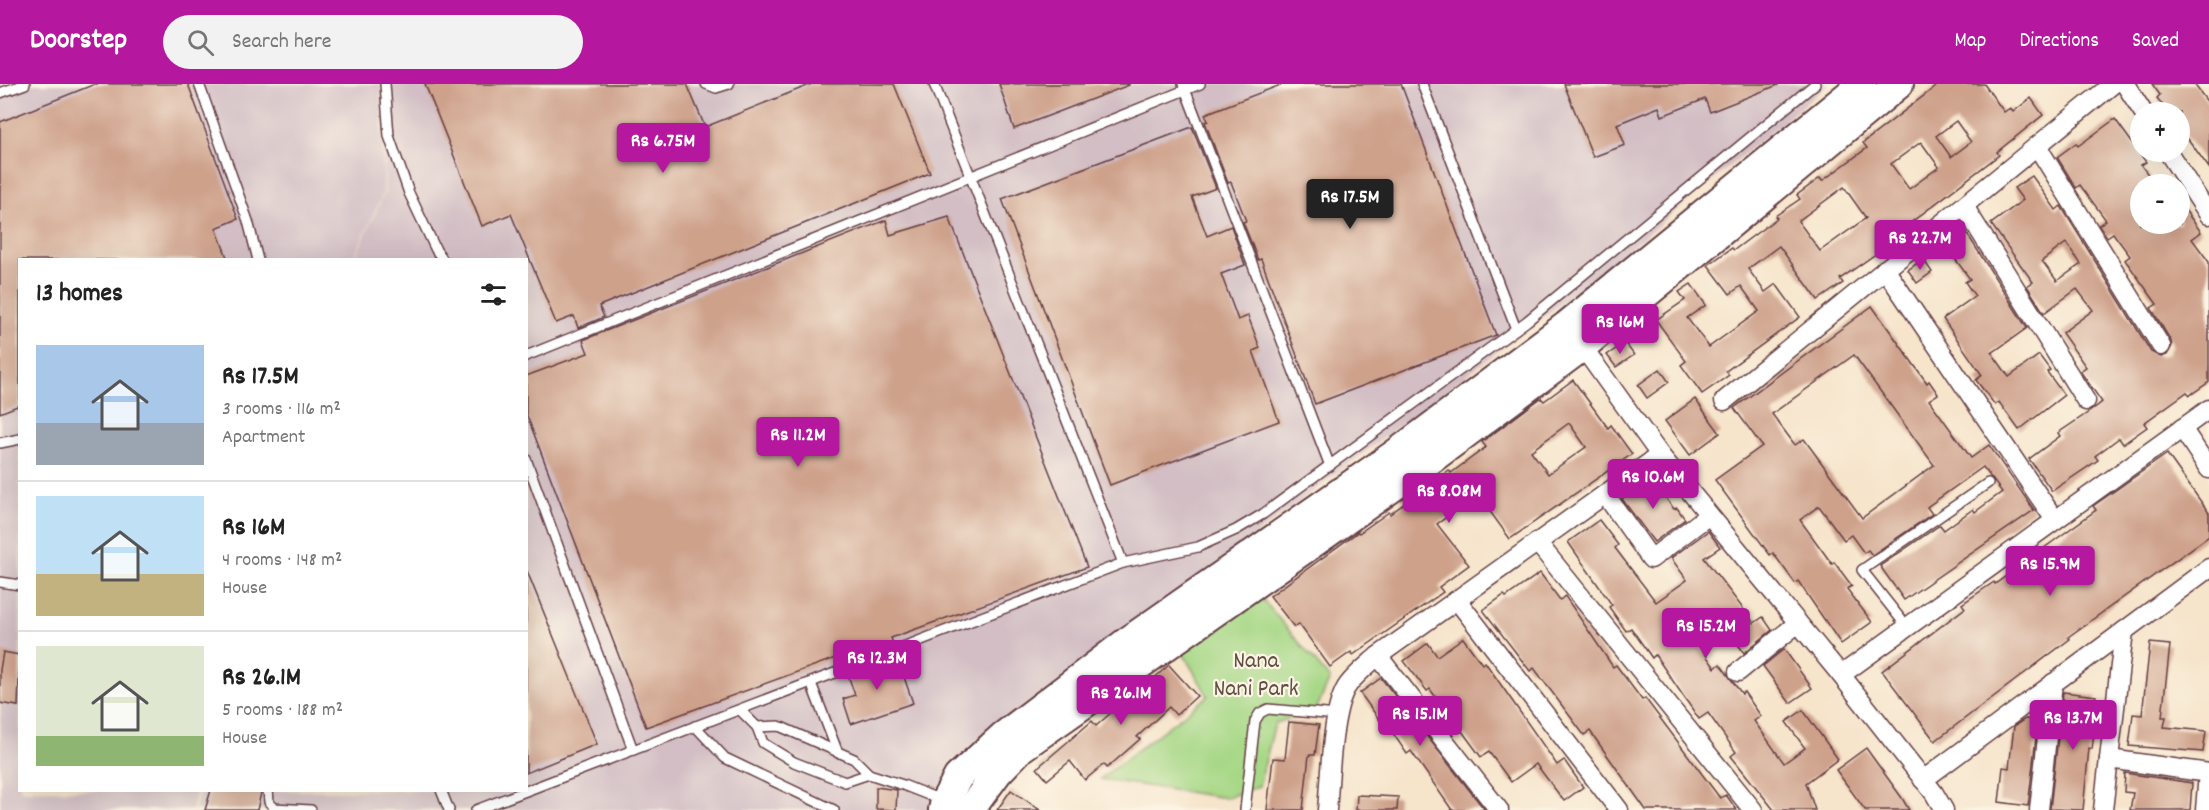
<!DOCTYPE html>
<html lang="en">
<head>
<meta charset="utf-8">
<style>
	body { margin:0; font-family:Dekko,sans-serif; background:#f2f2f2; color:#222; height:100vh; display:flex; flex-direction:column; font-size:22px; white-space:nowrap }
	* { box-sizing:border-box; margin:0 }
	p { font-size:20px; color:#767676 }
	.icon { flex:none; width:33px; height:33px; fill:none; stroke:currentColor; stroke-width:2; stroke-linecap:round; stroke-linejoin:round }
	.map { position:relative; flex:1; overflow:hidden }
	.panel { position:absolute; left:18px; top:174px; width:510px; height:534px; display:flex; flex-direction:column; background:#fff; border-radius:0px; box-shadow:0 6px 24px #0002 }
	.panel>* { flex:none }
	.controls { position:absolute; left:2130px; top:18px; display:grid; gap:12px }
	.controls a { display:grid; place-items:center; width:60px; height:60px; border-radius:50%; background:#fff; box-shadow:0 6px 24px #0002; font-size:30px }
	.price { position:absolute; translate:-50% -51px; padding:0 14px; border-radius:6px; background:#b5179e; color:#fff; font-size:20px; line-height:39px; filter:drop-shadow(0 2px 3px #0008) }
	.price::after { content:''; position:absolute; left:50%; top:36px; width:18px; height:14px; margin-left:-9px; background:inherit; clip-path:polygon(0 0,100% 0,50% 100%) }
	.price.selected { background:#222; color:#fff }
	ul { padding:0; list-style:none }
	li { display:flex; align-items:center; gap:18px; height:150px; padding:0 18px }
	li+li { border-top:2px solid #e0e0e0 }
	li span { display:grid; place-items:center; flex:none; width:168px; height:120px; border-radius:0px; color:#555 }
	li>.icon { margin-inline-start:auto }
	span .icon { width:72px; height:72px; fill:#fffc; stroke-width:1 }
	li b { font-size:26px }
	h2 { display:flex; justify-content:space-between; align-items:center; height:72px; padding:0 18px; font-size:26px }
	header { display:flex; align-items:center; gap:36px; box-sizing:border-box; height:84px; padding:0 30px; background:#b5179e; color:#fff }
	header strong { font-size:28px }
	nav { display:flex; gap:33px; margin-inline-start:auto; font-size:21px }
	.search { width:420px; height:54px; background:#f2f2f2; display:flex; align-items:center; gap:15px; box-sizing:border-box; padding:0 21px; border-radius:33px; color:#767676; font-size:22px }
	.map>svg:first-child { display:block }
	.industrial { fill:#d2bec4 }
	.green { fill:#a7d887; stroke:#787c59; stroke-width:1.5 }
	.building { fill:#cea18b; fill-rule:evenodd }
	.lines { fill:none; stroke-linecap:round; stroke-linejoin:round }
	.lane-casing { stroke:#643d43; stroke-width:12 }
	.street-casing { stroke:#643d43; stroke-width:21 }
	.primary-casing { stroke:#643d43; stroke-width:32 }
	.lane { stroke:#fff; stroke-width:9 }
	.street { stroke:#fff; stroke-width:18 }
	.primary { stroke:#fff; stroke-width:28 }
	.labels { text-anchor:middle; stroke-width:4.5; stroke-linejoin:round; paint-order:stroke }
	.park-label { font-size:24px; fill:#614d42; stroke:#fcf5e5 }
</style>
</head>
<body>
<header>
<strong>Doorstep</strong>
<div class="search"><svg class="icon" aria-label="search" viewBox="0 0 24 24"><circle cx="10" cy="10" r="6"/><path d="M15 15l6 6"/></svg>Search here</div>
<nav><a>Map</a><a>Directions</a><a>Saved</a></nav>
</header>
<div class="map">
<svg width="2209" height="726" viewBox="0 0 2209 726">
	<rect width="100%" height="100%" fill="#fcf5e5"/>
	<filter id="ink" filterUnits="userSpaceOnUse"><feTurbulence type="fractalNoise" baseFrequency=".0167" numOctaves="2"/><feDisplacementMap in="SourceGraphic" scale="12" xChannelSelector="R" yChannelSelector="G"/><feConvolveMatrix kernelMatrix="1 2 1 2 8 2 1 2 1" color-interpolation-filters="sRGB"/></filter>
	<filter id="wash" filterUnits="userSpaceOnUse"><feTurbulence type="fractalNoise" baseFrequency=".008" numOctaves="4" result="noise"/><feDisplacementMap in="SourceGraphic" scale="24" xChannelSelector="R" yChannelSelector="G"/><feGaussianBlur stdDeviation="1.35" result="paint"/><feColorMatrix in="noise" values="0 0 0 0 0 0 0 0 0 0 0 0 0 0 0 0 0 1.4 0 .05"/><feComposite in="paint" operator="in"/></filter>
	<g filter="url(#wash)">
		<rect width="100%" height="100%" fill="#f6e4cb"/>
		<g class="industrial">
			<path d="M0,0H381L384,108L353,175L20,176V706L197,707L192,726H0Z"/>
			<path d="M383,0H1829L1588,199L981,659L939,726H195L200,707L526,706V176L354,175L385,108Z"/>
		</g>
		<path class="green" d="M1259,511L1330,595L1316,626L1275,639L1259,702L1226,714L1100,695L1208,612L1181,566Z"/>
		<g id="blocks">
			<g class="building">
				<path d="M95,0H188L238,135L216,144L228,176H20V321L0,329V38Z"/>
				<path d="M425,0H687L705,43L812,0H894L930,89L599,222L604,233L578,244L574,232L556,239L511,130L482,142Z"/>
				<path d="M999,0H1129V1L1014,45Z"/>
				<path d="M1283,0H1401L1496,251L1315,320L1261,175L1258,176L1243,138L1246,137L1231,98L1228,99L1205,38L1208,37L1205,30Z"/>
				<path d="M1564,0H1778V1L1710,28L1705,15L1662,32L1659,23L1617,40L1625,61L1593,73Z"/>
				<path d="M1939,0H1984L2004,28L2010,24L2013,28L2031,14L2043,31L1997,68L1999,71L1909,140L1914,147L1892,163L1890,160L1840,195L1843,199L1818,216L1779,162L1748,185L1765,208L1776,200L1800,233L1726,287L1729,291L1702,310L1681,281L1686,277L1656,236L1685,216L1679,208L1691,200L1706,221L1687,234L1709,263L1759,227L1741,202L1730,210L1708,181L1732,164L1734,166L1777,134L1775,132L1800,115L1797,111L1820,94L1822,97L1867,64L1863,59ZM1956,37L1971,58L1951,73L1936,52ZM1921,58L1939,83L1909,105L1891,80ZM1844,103L1866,134L1820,167L1798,137Z"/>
				<path d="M2152,0H2194L2209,20V84L2180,44V28H2168L2157,14L2160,11Z"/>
				<path d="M2115,35L2146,78L2141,81L2155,100H2140V140H2180V119L2201,148L2192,155L2209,178V298L2190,311L2187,308L2144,339L2147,343L2123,360L2119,354L2095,372L2098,376L2052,407L2029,375L2060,352L2058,349L2092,326L2102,318L2080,287L2086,283L2062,249L2093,226L2077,205L2044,229L2027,202L2033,198L1991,140L2023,116L2014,104L2032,92L2056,126L2061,122L2151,268L2161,273L2167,271L2172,262L2171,257L2151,224L2157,220L2125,176L2130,172L2113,149L2107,153L2099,141L2106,136L2080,101L2076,104L2057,73L2076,59L2078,62ZM2066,159L2081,180L2057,197L2042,177Z"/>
				<path d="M1192,43L1216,104L1192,113L1207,152L1231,142L1245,181L1221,190L1238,236L1248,232L1260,264L1253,267L1279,337L1110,401L1002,115Z"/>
				<path d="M949,133L1087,483L891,554L893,560L843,579L841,572L646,643L526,329V292L588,269L583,256L886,136L890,151Z"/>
				<path d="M1964,145L2027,244L1992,269L2009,293L2039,271L2050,286L2047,288L2064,311L2019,346L1999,318L1995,321L1976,296L1982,291L1943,235L1975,212L1965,198L1970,195L1944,160Z"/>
				<path d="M1923,175L1932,188L1917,199L1908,186Z"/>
				<path d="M1872,222L1927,299L1929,297L1938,310L1929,316L1971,374L1989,361L2034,426L1904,516L1880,482L1940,441L1944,446L1973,425L1975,428L2002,408L1983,383L1927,423L1932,430L1872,471L1868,466L1864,469L1851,451L1844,456L1819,422L1800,436L1832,480L1834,478L1852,502L1847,505L1872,538L1841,560L1798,497L1795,499L1773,469L1770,471L1715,396L1762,362L1734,324ZM1854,271L1934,381L1862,434L1804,355L1795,361L1772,330Z"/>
				<path d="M1625,259L1634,271L1616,283L1607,271Z"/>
				<path d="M1660,285L1669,298L1647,314L1638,301Z"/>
				<path d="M1573,296L1608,344L1611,341L1632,370L1510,455L1478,411L1437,440L1469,481L1439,503L1443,508L1353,571L1351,568L1330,583L1299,540L1294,543L1270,512L1358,448L1359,449L1389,428L1390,430L1449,386L1451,389L1486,363L1482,358L1541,314L1544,317ZM1569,339L1586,363L1548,390L1531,367Z"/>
				<path d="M1695,315L1720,349L1690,371L1665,337Z"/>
				<path d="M2167,370L2209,429V452L2068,553L2070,555L1935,657L1882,587L1965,524L1962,520L1994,498L1995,500L2055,456L2096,426L2093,422Z"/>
				<path d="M1651,394L1674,425L1677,424L1685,435L1654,458L1622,415Z"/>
				<path d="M1599,436L1618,461L1615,464L1656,518L1687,496L1671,474L1708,447L1720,463L1704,474L1754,539L1763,533L1772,546L1744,569L1726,543L1700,563L1715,584L1720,580L1742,610L1744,608L1761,632L1754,637L1784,679L1805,664L1786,638L1803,626L1838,675L1806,699L1815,726H1774L1731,672L1736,668L1708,629L1699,635L1655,571L1652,574L1631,544L1626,547L1609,523L1612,521L1568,458Z"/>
				<path d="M527,487L597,660L526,689V487Z"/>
				<path d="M1540,489L1560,516L1565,512L1613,583L1616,581L1642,616L1645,614L1720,714L1726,711L1737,726H1646L1590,647L1584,651L1534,584L1530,587L1483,526L1504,511L1506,513Z"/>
				<path d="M1463,554L1482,580L1485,578L1557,681L1564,676L1583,703L1564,717L1536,680L1511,698L1489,668L1481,673L1456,639L1455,640L1430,605L1427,607L1404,577L1428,559L1437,572Z"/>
				<path d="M2150,559L2170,561L2162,633H2166L2164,643L2206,647L2203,668L2129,662L2133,630L2142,631Z"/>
				<path d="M1784,565L1812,604L1790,619L1763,582Z"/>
				<path d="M3,568L20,571L18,622L0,619V586Z"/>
				<path d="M897,573L913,619L851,640L843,615L855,611L848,591Z"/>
				<path d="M1169,581L1197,612L1176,631L1169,623L1137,653L1140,655L1107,684L1104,680L1085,696L1070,677L1047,696L1037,684L1092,637L1096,642L1120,621L1117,617L1133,605L1137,609Z"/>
				<path d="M1381,594L1485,726H1452L1411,667L1407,670L1384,636L1381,638L1360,609Z"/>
				<path d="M2063,608L2096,612L2092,642H2095L2092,665L2089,664L2083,726L2050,725Z"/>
				<path d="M2025,635L2038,636L2028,722L1999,718L2003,683L2009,684L2014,642Z"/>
				<path d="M1289,638L1319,641L1315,671H1309L1303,726H1267L1273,674L1285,675Z"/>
				<path d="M1866,664L1902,714L1909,726H1865L1836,686Z"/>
				<path d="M2125,689L2192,699L2190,726H2130L2133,709L2124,708Z"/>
				<path d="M876,703L897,706L896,726L876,725Z"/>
				<path d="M211,706H261V709L257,726H205Z"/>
				<path d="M1011,706L1040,726H997Z"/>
				<path d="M1357,711L1398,713L1397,726H1356Z"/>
			</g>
		</g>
	</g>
	<g filter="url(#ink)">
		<use href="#blocks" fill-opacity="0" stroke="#643d43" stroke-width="1.5"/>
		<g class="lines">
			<defs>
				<g id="lane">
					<path d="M199,0L248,137L258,176"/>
					<path d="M385,0L389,52L409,109L436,166L443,176"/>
					<path d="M706,0L716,4L729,0"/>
					<path d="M934,0L1123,479"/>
					<path d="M1183,0L1330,382"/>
					<path d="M1422,0L1516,245"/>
					<path d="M0,9L25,0"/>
					<path d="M526,272L1200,0"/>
					<path d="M0,359L20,355"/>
					<path d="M526,375L633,666"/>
					<path d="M0,498L20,501"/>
					<path d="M1907,543L1862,486L1988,399"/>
					<path d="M811,599L838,669"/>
					<path d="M740,626L757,643L779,642L854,675L869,690L903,701L941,716"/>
					<path d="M695,642L725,674L834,726"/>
					<path d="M757,643L763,659L794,678L845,698L869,690"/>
					<path d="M268,706L269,718L274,724L311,726"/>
					<path d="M441,706L449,726"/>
					<path d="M476,726L1123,479L1198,463L1236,446L1263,430L1527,237L1815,0"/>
					<path d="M1245,726L1255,637L1260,629L1268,625L1338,631"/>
				</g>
				<g id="street">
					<path d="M2125,0L2143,28"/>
					<path d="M2037,62L2161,262"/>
					<path d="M2168,68L2209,131"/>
					<path d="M1964,122L2086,317"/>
					<path d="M1885,185L2055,436"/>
					<path d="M1577,255L1660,371L1841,591L1934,709L1944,726"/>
					<path d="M1724,317L2113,0"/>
					<path d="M2182,344L2209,385"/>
					<path d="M1605,410L1651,475L1709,431"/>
					<path d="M1537,458L1753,726"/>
					<path d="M1457,516L1619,726"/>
					<path d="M1378,572L1499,726"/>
					<path d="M1738,588L1798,539"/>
					<path d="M1841,591L2209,325"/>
					<path d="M2109,675L2209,689"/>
					<path d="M1923,696L2209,484"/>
					<path d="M1327,726C1330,697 1331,623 1348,601C1356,590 1368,581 1378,572L1660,371"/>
					<path d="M2039,726L2053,599"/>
					<path d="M2103,726L2124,547"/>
					<path d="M2205,726L2208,689"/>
				</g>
				<g id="primary">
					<path d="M943,726L945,717L958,693L1002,653L1128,557L1395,370L1566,242L1862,0"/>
					<path d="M970,726L998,688L1021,664L1410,391L1582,263L1899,0"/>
				</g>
			</defs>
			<use href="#lane" class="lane-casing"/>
			<use href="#street" class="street-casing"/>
			<use href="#primary" class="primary-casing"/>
			<use href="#lane" class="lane"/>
			<use href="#street" class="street"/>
			<use href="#primary" class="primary"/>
		</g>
	</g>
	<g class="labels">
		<g class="park-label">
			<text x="1256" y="583">Nana<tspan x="1256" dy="28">Nani Park</tspan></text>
		</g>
	</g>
</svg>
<div class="controls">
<a>+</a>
<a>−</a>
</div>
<b class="price" style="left:663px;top:90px">Rs 6.75M</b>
<b class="price selected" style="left:1350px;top:146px">Rs 17.5M</b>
<b class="price" style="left:1920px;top:187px">Rs 22.7M</b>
<b class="price" style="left:1620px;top:271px">Rs 16M</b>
<b class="price" style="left:798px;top:384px">Rs 11.2M</b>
<b class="price" style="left:1653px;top:426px">Rs 10.6M</b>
<b class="price" style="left:1449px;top:440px">Rs 8.08M</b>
<b class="price" style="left:2050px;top:513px">Rs 15.9M</b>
<b class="price" style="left:1706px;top:575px">Rs 15.2M</b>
<b class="price" style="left:877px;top:607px">Rs 12.3M</b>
<b class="price" style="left:1121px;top:642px">Rs 26.1M</b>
<b class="price" style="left:1420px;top:663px">Rs 15.1M</b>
<b class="price" style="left:2073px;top:667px">Rs 13.7M</b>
<section class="panel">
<h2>13 homes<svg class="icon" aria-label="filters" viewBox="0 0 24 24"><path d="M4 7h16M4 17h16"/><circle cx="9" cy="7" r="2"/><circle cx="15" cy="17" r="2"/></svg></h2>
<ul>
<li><span style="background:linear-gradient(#a9c7e8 65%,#9aa5b1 0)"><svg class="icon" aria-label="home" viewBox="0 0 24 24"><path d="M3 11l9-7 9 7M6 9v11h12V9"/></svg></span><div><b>Rs 17.5M</b><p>3 rooms · 116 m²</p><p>Apartment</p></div></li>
<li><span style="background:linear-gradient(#bfe0f5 65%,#c2b280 0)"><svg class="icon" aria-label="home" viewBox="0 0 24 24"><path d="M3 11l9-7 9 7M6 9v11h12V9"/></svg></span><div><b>Rs 16M</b><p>4 rooms · 148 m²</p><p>House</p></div></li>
<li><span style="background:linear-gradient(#dfe7d0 75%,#8fb573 0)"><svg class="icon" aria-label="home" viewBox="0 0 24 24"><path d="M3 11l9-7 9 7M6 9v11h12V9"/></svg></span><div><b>Rs 26.1M</b><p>5 rooms · 188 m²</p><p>House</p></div></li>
</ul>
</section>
</div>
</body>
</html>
